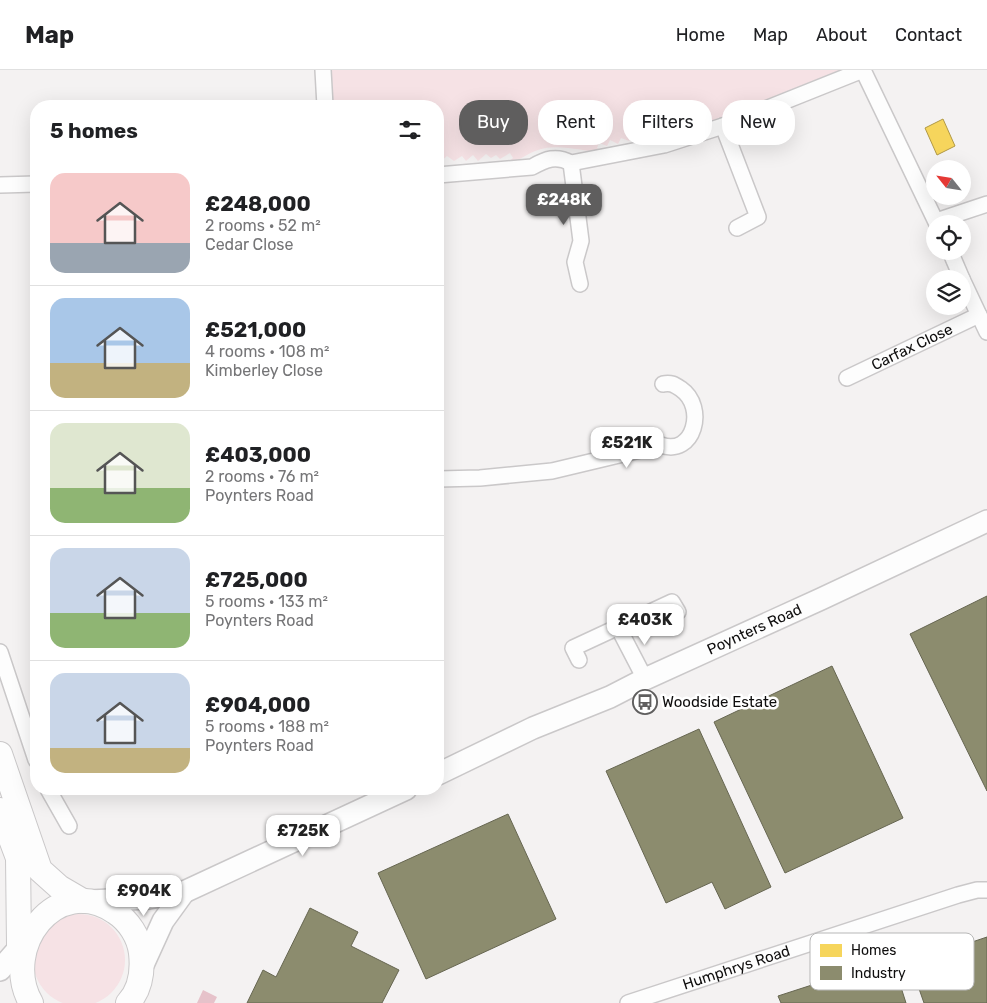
<!DOCTYPE html>
<html lang="en">
<head>
<meta charset="utf-8">
<style>
	body { margin:0; font-family:Rubik,sans-serif; background:#f6f6f6; color:#202124; height:100vh; display:flex; flex-direction:column; font-size:19px; white-space:nowrap }
	* { box-sizing:border-box; margin:0 }
	p { font-size:16px; color:#757577 }
	.icon { flex:none; width:28px; height:28px; fill:none; stroke:currentColor; stroke-width:2; stroke-linecap:round; stroke-linejoin:round }
	.map { position:relative; flex:1; overflow:hidden }
	.side { position:absolute; left:30px; top:30px; width:414px; height:695px; display:flex; flex-direction:column; background:#fff; border-radius:20px; box-shadow:0 5px 20px #0002 }
	.side>* { flex:none }
	.banner { position:absolute; left:459px; top:30px; width:452px; height:45px; display:flex; gap:10px }
	.needle { width:32px; rotate:300deg }
	.tools { position:absolute; left:926px; top:90px; display:grid; gap:10px }
	.tools a { display:grid; place-items:center; width:45px; height:45px; border-radius:50%; background:#fff; box-shadow:0 5px 20px #0002; font-size:25px }
	.price { position:absolute; translate:-50% -42px; padding:0 11px; border-radius:10px; background:#fff; color:#222; font-size:16px; line-height:32px; filter:drop-shadow(0 1px 2px #0008) }
	.price::after { content:''; position:absolute; left:50%; top:30px; width:15px; height:11px; margin-left:-8px; background:inherit; clip-path:polygon(0 0,100% 0,50% 100%) }
	.price.current { background:#5f5e5e; color:#fff }
	ul { padding:0; list-style:none }
	li { display:flex; align-items:center; gap:15px; height:125px; padding:0 20px }
	li+li { border-top:1px solid #e0e0e0 }
	li span { display:grid; place-items:center; flex:none; width:140px; height:100px; border-radius:15px; color:#555 }
	li>.icon { margin-inline-start:auto }
	span .icon { width:60px; height:60px; fill:#fffc; stroke-width:1 }
	li b { font-size:21px }
	h2 { display:flex; justify-content:space-between; align-items:center; height:60px; padding:0 20px; font-size:21px }
	.chip { padding:0 18px; border-radius:20px; background:#fff; box-shadow:0 5px 20px #0002; font-size:18px; line-height:45px }
	.chip.current { background:#5f5e5e; color:#fff }
	header { display:flex; align-items:center; gap:30px; box-sizing:border-box; height:70px; padding:0 25px; background:#fff; border-bottom:1px solid #e0e0e0 }
	header strong { font-size:24px }
	nav { display:flex; gap:28px; margin-inline-start:auto; font-size:18px }
	.map>svg:first-child { display:block }
	.green { fill:#f6e2e5 }
	.forest { fill:#e6c2ca }
	.homes { fill:#f6d55c; stroke:#b19945 }
	.industry { fill:#8c8c6e; stroke:#666651 }
	.lines { fill:none; stroke-linecap:round; stroke-linejoin:round }
	.street-casing { stroke:#cac8c9; stroke-width:18 }
	.secondary-casing { stroke:#cac8c9; stroke-width:24 }
	.primary-casing { stroke:#cac8c9; stroke-width:26 }
	.street { stroke:#fdfdfd; stroke-width:15 }
	.secondary { stroke:#fdfdfd; stroke-width:21 }
	.primary { stroke:#fdfdfd; stroke-width:24 }
	.labels { text-anchor:middle; stroke-width:5; stroke-linejoin:round; paint-order:stroke }
	.street-label { font-size:15px; fill:#0f0e0e; stroke:#fff }
	.poi-label { font-size:15px; fill:#0f0e0e; stroke:#fff; text-anchor:start }
	.key { fill:#fff; stroke:#b7b7b7; stroke-width:1 }
	.key-label { font-size:14px; fill:#0f0e0e }
</style>
</head>
<body>
<header>
<strong>Map</strong>
<nav><a>Home</a><a>Map</a><a>About</a><a>Contact</a></nav>
</header>
<div class="map">
<svg width="987" height="933" viewBox="0 0 987 933">
	<rect width="100%" height="100%" fill="#f4f2f2"/>
	<g class="green">
		<path d="M329,0H842L840,2L746,45L723,47L689,59L677,54L675,60L666,56L663,62L654,60L652,66L642,63L640,68L632,66L629,71L621,68L618,74L610,70L607,76L599,73L597,78L604,82C582,82 559,73 538,80C526,84 518,92 506,94L513,88L510,83L500,89L496,85L491,88L486,84L478,91L473,85L466,91L462,86L454,91L447,86L438,94V36H332Z"/>
		<circle cx="79" cy="890" r="46"/>
	</g>
	<path class="forest" d="M203,920L217,927L214,933H197Z"/>
	<path class="homes" d="M943,49L955,76L937,85L925,58Z"/>
	<g class="industry">
		<path d="M987,526V721L910,564Z"/>
		<path d="M832,596L903,748L785,803L714,652Z"/>
		<path d="M699,659L771,817L725,839L712,812L666,833L606,701Z"/>
		<path d="M508,744L556,849L426,909L378,803Z"/>
		<path d="M310,838L358,862L351,876L399,900L382,933H247L263,900L276,907Z"/>
		<path d="M987,867V933H924L910,893Z"/>
		<path d="M892,889L906,933H781L778,926Z"/>
	</g>
	<g class="lines">
		<defs>
			<g id="street">
				<path d="M323,0L325,36"/>
				<path d="M863,0L937,154"/>
				<path d="M723,56L758,147L737,158"/>
				<path d="M571,93L581,171L575,192L580,214"/>
				<path d="M438,105L532,97C546,89 556,85 571,93L664,75L723,56L863,0"/>
				<path d="M0,115L36,114"/>
				<path d="M936,151L987,134"/>
				<path d="M950,181L962,209"/>
				<path d="M962,209L987,262"/>
				<path id="s1" d="M847,308L979,245"/>
				<path d="M438,409L480,408L552,401L661,375C694,387 707,337 681,319C675,315 671,312 663,314"/>
				<path d="M618,557L645,609"/>
				<path d="M0,582L36,690"/>
				<path d="M579,590L573,578L672,532L678,542"/>
				<path d="M48,719L69,756"/>
				<path id="s2" d="M628,933L958,825L977,820H987"/>
			</g>
			<g id="secondary">
				<path id="s3" d="M438,704L533,658L610,627L645,609L821,529L987,451"/>
				<path d="M90,831L149,828L184,822L406,719"/>
				<path d="M143,895L163,851L184,822"/>
				<path d="M0,900L18,879"/>
			</g>
			<g id="primary">
				<path d="M0,684L40,800L59,817L83,831"/>
				<path d="M0,740L18,788L19,875"/>
				<path d="M31,933C0,878 56,802 115,842C129,851 139,867 141,883C143,901 141,919 128,933"/>
			</g>
		</defs>
		<use href="#street" class="street-casing"/>
		<use href="#secondary" class="secondary-casing"/>
		<use href="#primary" class="primary-casing"/>
		<use href="#street" class="street"/>
		<use href="#secondary" class="secondary"/>
		<use href="#primary" class="primary"/>
	</g>
	<defs>
		<symbol id="bus-ring" viewBox="-11 -11 22 22"><circle r="9.5" fill="#fff" stroke="#5f5e5e" stroke-width="1.5"/><path d="M-5-6H5V4H4V6H2V4H-2V6H-4V4H-5ZM-3.5-4V0h7V-4ZM-3.5 1.2v1.5H-2V1.2ZM2 1.2v1.5H3.5V1.2Z" fill="#5f5e5e"/></symbol>
	</defs>
	<g fill-rule="evenodd">
		<use href="#bus-ring" x="631" y="618" width="28" height="28"/>
	</g>
	<g class="labels">
		<g class="street-label">
			<text dy="5" stroke="none"><textPath href="#s1" startOffset="72">Carfax Close</textPath></text>
			<text dy="5" stroke="none"><textPath href="#s3" startOffset="348">Poynters Road</textPath></text>
			<text dy="5" stroke="none"><textPath href="#s2" startOffset="114">Humphrys Road</textPath></text>
		</g>
		<g class="poi-label">
			<text x="662" y="637">Woodside Estate</text>
		</g>
	</g>
	<rect x="810" y="863" width="164" height="57" rx="8" class="key"/>
	<rect x="820" y="874" width="22" height="13" fill="#f6d55c"/>
	<rect x="820" y="896" width="22" height="14" fill="#8c8c6e"/>
	<g class="key-label">
		<text x="851" y="885">Homes</text>
		<text x="851" y="908">Industry</text>
	</g>
</svg>
<div class="tools">
<a><svg class="needle" viewBox="-14 -14 28 28"><path d="M0-13l5 13h-10z" fill="#e53935"/><path d="M0 13l5-13h-10z" fill="#757577"/></svg></a>
<a><svg class="icon" aria-label="locate" viewBox="0 0 24 24"><circle cx="12" cy="12" r="6"/><path d="M12 2v4M12 18v4M2 12h4M18 12h4"/></svg></a>
<a><svg class="icon" aria-label="layers" viewBox="0 0 24 24"><path d="M12 4l9 5-9 5-9-5zM3 14l9 5 9-5"/></svg></a>
</div>
<b class="price current" style="left:564px;top:156px">£248K</b>
<b class="price" style="left:627px;top:399px">£521K</b>
<b class="price" style="left:645px;top:576px">£403K</b>
<b class="price" style="left:303px;top:787px">£725K</b>
<b class="price" style="left:144px;top:847px">£904K</b>
<div class="banner">
<a class="chip current">Buy</a>
<a class="chip">Rent</a>
<a class="chip">Filters</a>
<a class="chip">New</a>
</div>
<section class="side">
<h2>5 homes<svg class="icon" aria-label="filters" viewBox="0 0 24 24"><path d="M4 7h16M4 17h16"/><circle cx="9" cy="7" r="2"/><circle cx="15" cy="17" r="2"/></svg></h2>
<ul>
<li><span style="background:linear-gradient(#f6c9c9 70%,#9aa5b1 0)"><svg class="icon" aria-label="home" viewBox="0 0 24 24"><path d="M3 11l9-7 9 7M6 9v11h12V9"/></svg></span><div><b>£248,000</b><p>2 rooms · 52 m²</p><p>Cedar Close</p></div></li>
<li><span style="background:linear-gradient(#a9c7e8 65%,#c2b280 0)"><svg class="icon" aria-label="home" viewBox="0 0 24 24"><path d="M3 11l9-7 9 7M6 9v11h12V9"/></svg></span><div><b>£521,000</b><p>4 rooms · 108 m²</p><p>Kimberley Close</p></div></li>
<li><span style="background:linear-gradient(#dfe7d0 65%,#8fb573 0)"><svg class="icon" aria-label="home" viewBox="0 0 24 24"><path d="M3 11l9-7 9 7M6 9v11h12V9"/></svg></span><div><b>£403,000</b><p>2 rooms · 76 m²</p><p>Poynters Road</p></div></li>
<li><span style="background:linear-gradient(#c9d6e8 65%,#8fb573 0)"><svg class="icon" aria-label="home" viewBox="0 0 24 24"><path d="M3 11l9-7 9 7M6 9v11h12V9"/></svg></span><div><b>£725,000</b><p>5 rooms · 133 m²</p><p>Poynters Road</p></div></li>
<li><span style="background:linear-gradient(#c9d6e8 75%,#c2b280 0)"><svg class="icon" aria-label="home" viewBox="0 0 24 24"><path d="M3 11l9-7 9 7M6 9v11h12V9"/></svg></span><div><b>£904,000</b><p>5 rooms · 188 m²</p><p>Poynters Road</p></div></li>
</ul>
</section>
</div>
</body>
</html>
